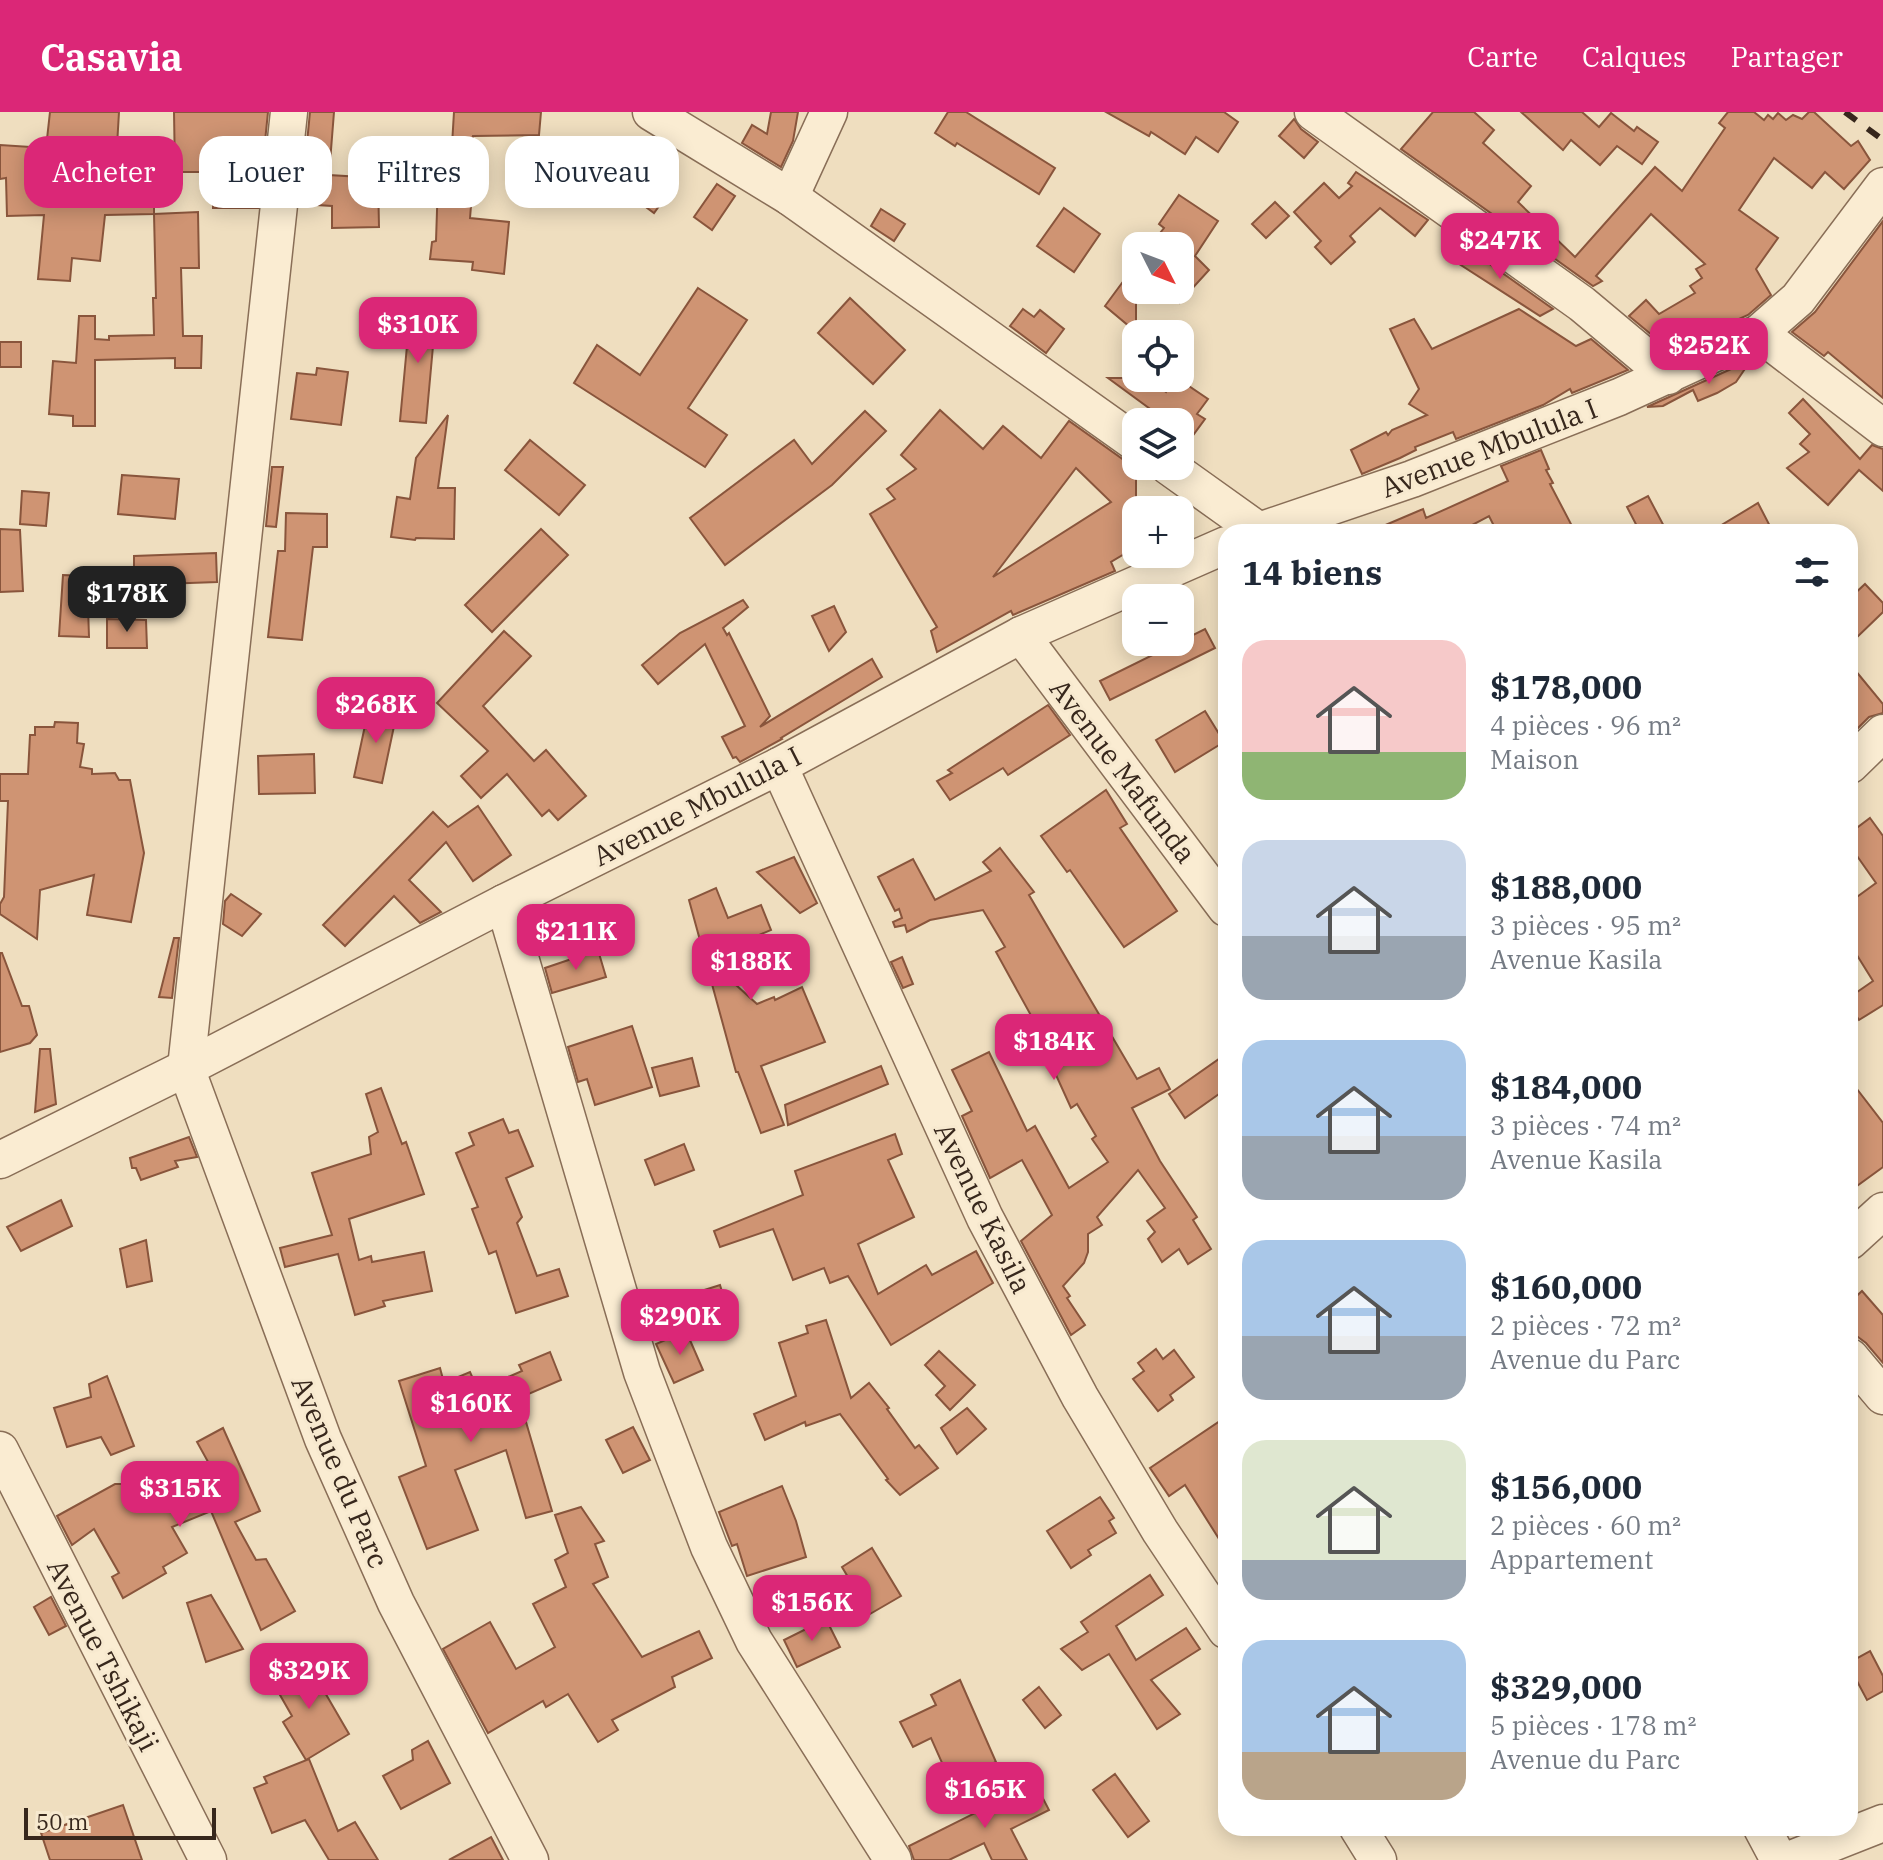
<!DOCTYPE html>
<html lang="fr">
<head>
<meta charset="utf-8">
<style>
	body { margin:0; font-family:"IBM Plex Serif",serif; background:#f2f2f3; color:#1f2937; height:100vh; display:flex; flex-direction:column; font-size:30px; white-space:nowrap }
	* { box-sizing:border-box; margin:0 }
	p { font-size:26px; color:#747a83 }
	.icon { flex:none; width:44px; height:44px; fill:none; stroke:currentColor; stroke-width:2; stroke-linecap:round; stroke-linejoin:round }
	.map { position:relative; flex:1; overflow:hidden }
	.details { position:absolute; left:1218px; top:412px; width:640px; height:1312px; display:flex; flex-direction:column; background:#fff; border-radius:24px; box-shadow:0 4px 20px #0003 }
	.details>* { flex:none }
	.hud { position:absolute; left:24px; top:24px; width:760px; height:72px; display:flex; gap:16px }
	.needle { width:52px; rotate:132deg }
	.tools { position:absolute; left:1122px; top:120px; display:grid; gap:16px }
	.tools a { display:grid; place-items:center; width:72px; height:72px; border-radius:16px; background:#fff; box-shadow:0 4px 20px #0003; font-size:40px }
	.scale { position:absolute; left:24px; bottom:20px; width:192px; box-sizing:border-box; padding-left:8px; border:4px solid #37271c; border-top:0; font-size:22px; line-height:28px; white-space:nowrap; color:#37271c; -webkit-text-stroke:6px #f7e9cf; paint-order:stroke }
	.price { position:absolute; translate:-50% -68px; padding:0 18px; border-radius:16px; background:#db2777; color:#fff; font-size:26px; line-height:52px; filter:drop-shadow(0 2px 4px #0008) }
	.price::after { content:''; position:absolute; left:50%; top:48px; width:24px; height:18px; margin-left:-12px; background:inherit; clip-path:polygon(0 0,100% 0,50% 100%) }
	.price.current { background:#222; color:#fff }
	ul { padding:0; list-style:none }
	li { display:flex; align-items:center; gap:24px; height:200px; padding:0 24px }
	li span { display:grid; place-items:center; flex:none; width:224px; height:160px; border-radius:24px; color:#555 }
	li>.icon { margin-inline-start:auto }
	span .icon { width:96px; height:96px; fill:#fffc; stroke-width:1 }
	li b { font-size:34px }
	h2 { display:flex; justify-content:space-between; align-items:center; height:96px; padding:0 24px; font-size:34px }
	.pill { padding:0 28px; border-radius:24px; background:#fff; box-shadow:0 4px 20px #0003; font-size:28px; line-height:72px }
	.pill.current { background:#db2777; color:#fff }
	header { display:flex; align-items:center; gap:48px; box-sizing:border-box; height:112px; padding:0 40px; background:#db2777; color:#fff }
	header strong { font-size:38px }
	nav { display:flex; gap:44px; margin-inline-start:auto; font-size:28px }
	.map>svg:first-child { display:block }
	.building { fill:#cf9473; stroke:#89553c; stroke-width:2; fill-rule:evenodd }
	.lines { fill:none; stroke-linecap:round; stroke-linejoin:round }
	.minor-casing { stroke:#896e57; stroke-width:39 }
	.minor { stroke:#faecd2; stroke-width:36 }
	.rail { stroke:#37271c; stroke-width:6; stroke-dasharray:14 14; stroke-linecap:butt }
	.labels { text-anchor:middle; stroke-width:6; stroke-linejoin:round; paint-order:stroke }
	.street-label { font-size:28px; fill:#37271c; stroke:#f7e9cf }
</style>
</head>
<body>
<header>
<strong>Casavia</strong>
<nav><a>Carte</a><a>Calques</a><a>Partager</a></nav>
</header>
<div class="map">
<svg width="1883" height="1748" viewBox="0 0 1883 1748">
	<rect width="100%" height="100%" fill="#efdebf"/>
	<g class="building">
		<path d="M50,0H119L115,68L154,67V102L105,103L100,149L72,146L70,169L38,167L44,103L7,104L6,66L0,67V33L46,36Z"/>
		<path d="M174,0H268L263,49H259L258,96H213V60H175Z"/>
		<path d="M310,0H334L329,63L378,66L379,115L332,116V94L301,92Z"/>
		<path d="M454,0H541L539,23L473,24L464,70H473L470,106L509,110L504,162L472,158L473,150L430,147L432,130L436,129L438,69L450,66Z"/>
		<path d="M771,0H798L793,29L781,55L742,31L752,13L767,22Z"/>
		<path d="M948,0H966L1055,56L1039,82L957,31L955,34L935,21Z"/>
		<path d="M1106,0H1224L1238,10L1218,40L1196,25L1185,42L1151,20L1149,24Z"/>
		<path d="M1433,0H1474L1494,18L1483,31L1531,74L1518,90L1575,145L1655,55L1682,79L1725,16L1719,11L1728,0H1754L1764,8L1768,3L1773,7L1778,1L1786,8L1793,3L1802,7L1809,0H1814L1851,34L1858,29L1870,48L1844,77L1825,60L1812,76L1774,46L1739,98L1778,126L1756,157L1771,183L1748,203L1670,238L1629,204L1646,188L1659,202L1695,181L1690,174L1702,166L1696,157L1705,152L1651,102L1596,164L1602,169L1593,174L1401,37Z"/>
		<path d="M1521,0H1582L1599,15L1611,1L1634,19L1637,15L1658,30L1642,52L1617,34L1600,53L1571,28L1563,38Z"/>
		<path d="M1294,7L1301,17L1318,30L1304,46L1279,24Z"/>
		<path d="M617,29L675,72L654,101L596,58Z"/>
		<path d="M1356,60L1428,108L1415,124L1380,96L1350,124L1355,130L1331,152L1315,135L1321,129L1294,100L1324,71L1339,86L1352,74L1348,71Z"/>
		<path d="M717,72L735,84L712,118L694,105Z"/>
		<path d="M1179,83L1218,109L1195,144L1209,158L1180,190V134H1150L1164,116L1159,112Z"/>
		<path d="M1275,90L1289,104L1266,126L1252,112Z"/>
		<path d="M1064,96L1100,122L1074,160L1037,134Z"/>
		<path d="M881,97L905,112L894,129L871,114Z"/>
		<path d="M198,100L199,156H181L183,224H202L201,256H175V246L95,248V314H73V304L49,302L53,249L76,251L79,204H95V227L109,228V224L154,223L153,186H156L154,102Z"/>
		<path d="M1883,109V286L1828,240L1824,244L1792,220L1815,200Z"/>
		<path d="M1463,133L1553,197L1540,204L1453,148Z"/>
		<path d="M1136,152V220L1105,194Z"/>
		<path d="M698,176L747,208L688,296L727,323L705,355L574,271L597,233L640,263Z"/>
		<path d="M850,186L905,238L873,272L818,221Z"/>
		<path d="M411,191L432,192L431,223H434L426,311L400,309Z"/>
		<path d="M1023,197L1034,205L1040,198L1064,217L1046,241L1010,214Z"/>
		<path d="M1519,197L1576,234L1591,227L1628,258L1572,281L1570,277L1543,293L1456,327L1453,320L1415,335L1416,338L1400,346L1362,362L1351,338L1386,320L1388,323L1392,318L1427,303L1409,292L1419,277L1390,217L1414,207L1432,237Z"/>
		<rect x="0" y="230" width="21" height="25"/>
		<path d="M1751,248L1736,270L1717,281L1698,289L1693,278L1663,294L1647,295Z"/>
		<path d="M317,256L348,260L341,313L291,307L297,261L316,263Z"/>
		<path d="M1108,266H1147L1166,280L1173,266H1177L1208,287L1197,302L1205,307L1191,326L1180,318V310H1168Z"/>
		<path d="M1803,287L1860,347L1872,333L1883,337V379L1859,358L1828,393L1787,356L1809,340L1800,332L1810,322L1789,301Z"/>
		<path d="M940,298L983,337L1003,314L1041,346L1069,309L1124,348L1136,352V435L1111,450L1115,459L1013,503L1011,499L937,540L931,519L937,515L870,402L895,387L887,377L916,357L901,343ZM1076,356L1111,390L993,465Z"/>
		<path d="M865,299L886,319L832,373L725,453L690,406L794,328L812,352Z"/>
		<path d="M448,303L438,376H455L454,427L416,426L415,428L391,425L397,385L410,387L416,346Z"/>
		<path d="M530,328L585,373L559,403L505,358Z"/>
		<path d="M1541,338L1549,357L1546,358L1553,371L1550,372L1572,414L1561,420H1497L1489,404L1459,420H1369L1423,397L1426,406L1508,369L1501,354Z"/>
		<path d="M272,355H283L276,415L266,414Z"/>
		<path d="M122,363L179,367L175,407L118,402Z"/>
		<path d="M22,379L49,381L46,414L20,412Z"/>
		<path d="M1648,384L1667,420H1640L1627,395Z"/>
		<path d="M1758,391L1773,420H1710Z"/>
		<path d="M286,401L327,402V435H313L302,528L268,525L278,439H285Z"/>
		<path d="M0,417L20,418L23,479L0,480Z"/>
		<path d="M541,417L568,443L492,520L465,493Z"/>
		<path d="M216,441L217,470L134,473V444Z"/>
		<path d="M63,463L87,464L89,525L59,524Z"/>
		<path d="M1865,472L1883,491V500L1850,532V486Z"/>
		<path d="M743,488L748,495L723,516L727,523L729,521L770,604L760,615L872,547L882,565L781,626L782,627L740,650L736,645L733,646L722,625L745,614L705,532L658,572L642,553L680,521Z"/>
		<path d="M834,494L846,520L829,539L812,504Z"/>
		<path d="M107,507L146,508L147,536H107Z"/>
		<path d="M1205,517L1215,536L1110,588L1100,569Z"/>
		<path d="M504,519L531,544L483,594L534,649L546,638L586,684L558,708L549,698L542,704L507,662L481,686L461,664L488,639L437,591Z"/>
		<path d="M1850,552L1883,592V601L1869,605L1850,624Z"/>
		<path d="M1048,593L1070,623L1008,663L1003,656L950,688L937,669L952,661L948,658Z"/>
		<path d="M369,595L397,600L382,671L354,665Z"/>
		<path d="M1205,599L1224,630L1175,660L1156,628Z"/>
		<path d="M55,610L78,611L77,631L84,632L80,655L92,657V662L115,661L119,668H130L144,741L131,810L87,803L94,763L40,778L37,827L0,802V792L4,785L8,689H0V662H28L30,623H35V615H54Z"/>
		<path d="M314,642L315,681L259,682L258,644Z"/>
		<path d="M1106,678L1127,712L1120,716L1177,799L1124,835L1070,758L1067,760L1041,724Z"/>
		<path d="M478,694L511,743L473,769L446,730L409,768L441,800L420,811L394,784L345,834L323,813L433,700L448,715Z"/>
		<path d="M1870,706L1883,724V893L1859,908L1850,894V885L1873,869L1850,832V790L1876,771L1850,734V721Z"/>
		<path d="M1000,736L1034,780L1029,783L1137,967L1159,956L1170,977L1132,996L1160,1049L1197,1105L1193,1108L1211,1137L1188,1152L1179,1137L1162,1150L1148,1127L1155,1120L1147,1109L1165,1096L1138,1058L1097,1105L1102,1113L1088,1122V1140L1084,1151L1063,1174L1070,1184L1067,1186L1085,1213L1071,1223L1021,1129L1052,1103L1022,1048L990,1066L962,1004L972,999L952,958L989,940L1027,1019L1035,1014L1069,1076L1108,1050L1092,1027L1096,1024L1077,992L1071,996L1031,908L1033,907L996,840L1005,835L983,798L930,808L907,820L905,813L895,815L893,810L902,806L899,797L895,799L878,765L913,747L935,788L991,759L983,750Z"/>
		<path d="M794,745L817,791L800,801L757,760Z"/>
		<path d="M716,776L728,806L761,793L771,818L759,823L768,846L724,862L757,892L774,885L775,888L802,875L825,930L761,954L784,1013L761,1021L738,960H736L689,788Z"/>
		<path d="M231,782L261,802L242,824L223,812L225,789Z"/>
		<path d="M174,826H179L172,886L159,885Z"/>
		<path d="M598,838L606,865L552,881L545,856Z"/>
		<path d="M0,841H2L22,894H29L37,923L30,931L0,940Z"/>
		<path d="M902,845L913,872L903,876L891,850Z"/>
		<path d="M632,914L652,975L595,993L587,967L578,970L568,935Z"/>
		<path d="M40,937H50L56,992L35,1000Z"/>
		<path d="M1226,942V977L1185,1006L1169,982Z"/>
		<path d="M692,946L699,974L660,984L652,956Z"/>
		<path d="M881,954L888,972L788,1013L785,993Z"/>
		<path d="M1850,968L1883,1011V1055L1850,1079Z"/>
		<path d="M381,976L402,1032L406,1030L424,1082L349,1107L359,1148L371,1144L372,1150L424,1140L432,1179L383,1189L385,1194L355,1203L338,1142L285,1155L280,1136L332,1123L312,1061L371,1042L369,1025L378,1020L366,982Z"/>
		<path d="M503,1007L509,1021L518,1018L533,1054L506,1066L522,1105L517,1111L537,1164L559,1157L568,1184L516,1201L496,1139L489,1142L472,1097L478,1095L456,1041L474,1033L469,1021Z"/>
		<path d="M895,1022L902,1042L888,1048L914,1105L858,1132L878,1182L926,1153L932,1163L976,1139L993,1171L891,1233L848,1164L830,1171L824,1156L793,1168L773,1117L720,1135L714,1119L803,1083L795,1059Z"/>
		<path d="M189,1025L197,1045L175,1049L178,1055L141,1068L136,1056H132L130,1046Z"/>
		<path d="M684,1032L694,1058L655,1073L645,1048Z"/>
		<path d="M61,1088L72,1114L21,1139L7,1115Z"/>
		<path d="M146,1128L152,1169L127,1175L120,1137Z"/>
		<path d="M720,1173L726,1193L702,1201L695,1181Z"/>
		<path d="M1862,1179L1883,1203V1251L1866,1231L1850,1219V1190Z"/>
		<path d="M826,1208L851,1286L869,1271L889,1296L887,1297L915,1336L919,1333L938,1356L900,1383L886,1368L888,1367L840,1302L806,1314L805,1310L765,1328L754,1302L796,1284L779,1231L808,1221L806,1214Z"/>
		<path d="M686,1219L703,1258L674,1271L656,1232Z"/>
		<path d="M1156,1237L1163,1247L1174,1238L1194,1265L1170,1283L1173,1288L1158,1299L1133,1267L1144,1259L1138,1251Z"/>
		<path d="M939,1239L975,1273L950,1298L936,1283L945,1274L925,1253Z"/>
		<path d="M550,1240L561,1268L519,1286L552,1399L526,1406L506,1338L455,1358L478,1418L427,1437L399,1365L426,1354L399,1269L440,1256L444,1271L470,1260L478,1278L522,1259L519,1253Z"/>
		<path d="M107,1264L134,1334L111,1343L101,1325L67,1335L54,1296L91,1285L89,1272Z"/>
		<path d="M967,1296L986,1317L957,1342L941,1316Z"/>
		<path d="M1226,1305V1438L1185,1373L1169,1384L1150,1356Z"/>
		<path d="M633,1315L650,1348L623,1361L606,1328Z"/>
		<path d="M223,1316L260,1399L235,1410L256,1448L266,1447L295,1499L261,1518L211,1399L172,1415L187,1441L163,1455L166,1461L123,1486L112,1465L119,1461L94,1417L72,1433L57,1404L115,1372H141L152,1391L197,1367L196,1364L212,1357L197,1330Z"/>
		<path d="M782,1374L796,1409L806,1445L747,1464L737,1432L732,1434L719,1400Z"/>
		<path d="M1100,1385L1114,1406L1109,1409L1116,1421L1088,1438L1091,1443L1071,1456L1047,1419Z"/>
		<path d="M581,1395L604,1429L595,1432L608,1465L593,1472L642,1545L699,1519L712,1546L672,1565L675,1575L612,1608L618,1618L598,1630L568,1582L546,1595L543,1589L488,1621L443,1537L490,1510L516,1557L555,1535L533,1492L566,1475L555,1448L568,1441L555,1403Z"/>
		<path d="M872,1436L901,1484L870,1502L842,1455Z"/>
		<path d="M1150,1463L1163,1483L1116,1514L1136,1548L1186,1516L1200,1537L1151,1568L1180,1602L1157,1617L1109,1542L1082,1558L1061,1537L1088,1520L1081,1510Z"/>
		<path d="M211,1483L243,1537L206,1550L187,1491Z"/>
		<path d="M51,1485L66,1514L49,1523L34,1495Z"/>
		<path d="M826,1507L840,1535L797,1555L784,1528Z"/>
		<path d="M1870,1539L1883,1564V1579L1867,1588L1850,1556V1550Z"/>
		<path d="M306,1548L349,1622L306,1648L283,1610L292,1604L272,1569Z"/>
		<path d="M960,1568L996,1650L951,1671L931,1626L913,1635L900,1610L936,1593L931,1583Z"/>
		<path d="M1039,1575L1061,1603L1045,1616L1023,1588Z"/>
		<path d="M428,1629L450,1671L401,1697L383,1664L413,1648L412,1638Z"/>
		<path d="M309,1647L338,1719L355,1710L378,1748H329L305,1708L272,1721L254,1676L267,1671L264,1665Z"/>
		<path d="M1115,1662L1149,1709L1128,1725L1093,1678Z"/>
		<path d="M1035,1671L1049,1698L1011,1717L1027,1748H992L984,1731L949,1748H914L909,1734Z"/>
		<path d="M123,1693L142,1748H50L41,1721Z"/>
		<path d="M491,1725L503,1748H449Z"/>
	</g>
	<g class="lines">
		<defs>
			<g id="minor">
				<path d="M289,0L186,956L323,1327L396,1491L530,1748"/>
				<path d="M651,0L790,85L1136,331"/>
				<path d="M1313,0L1582,192L1668,264"/>
				<path d="M790,85L829,0"/>
				<path d="M1759,221L1883,316"/>
				<path d="M1168,354L1259,419"/>
				<path d="M1256,420L1412,367L1619,285L1759,221L1798,187L1883,74"/>
				<path d="M1021,523L1226,796"/>
				<path d="M1850,653L1883,621"/>
				<path d="M779,654L985,1106L1080,1285L1160,1419L1226,1518"/>
				<path d="M504,791L642,1260L709,1435L754,1529L893,1748"/>
				<path d="M0,1048L186,956L504,791L779,654L1021,523L1226,433"/>
				<path d="M1850,1129L1883,1099"/>
				<path d="M1850,1245L1883,1284"/>
				<path d="M0,1338L208,1748"/>
				<path d="M1358,1716L1378,1748"/>
				<path d="M1762,1716L1779,1748"/>
				<path d="M1789,1748L1883,1711"/>
			</g>
		</defs>
		<use href="#minor" class="minor-casing"/>
		<use href="#minor" class="minor"/>
		<path class="rail" d="M1845,0L1883,28"/>
	</g>
	<g class="labels">
		<g class="street-label">
			<text transform="translate(1489 336) rotate(-21)" y="10">Avenue Mbulula I</text>
			<text transform="translate(1123 659) rotate(53)" y="10">Avenue Mafunda</text>
			<text transform="translate(697 694) rotate(-27)" y="10">Avenue Mbulula I</text>
			<text transform="translate(983 1096) rotate(64)" y="10">Avenue Kasila</text>
			<text transform="translate(340 1360) rotate(67)" y="10">Avenue du Parc</text>
			<text transform="translate(103 1543) rotate(63)" y="10">Avenue Tshikaji</text>
		</g>
	</g>
</svg>
<div class="tools">
<a><svg class="needle" viewBox="-14 -14 28 28"><path d="M0-13l5 13h-10z" fill="#e53935"/><path d="M0 13l5-13h-10z" fill="#747a83"/></svg></a>
<a><svg class="icon" aria-label="locate" viewBox="0 0 24 24"><circle cx="12" cy="12" r="6"/><path d="M12 2v4M12 18v4M2 12h4M18 12h4"/></svg></a>
<a><svg class="icon" aria-label="layers" viewBox="0 0 24 24"><path d="M12 4l9 5-9 5-9-5zM3 14l9 5 9-5"/></svg></a>
<a>+</a>
<a>−</a>
</div>
<div class="scale">50 m</div>
<b class="price" style="left:1500px;top:169px">$247K</b>
<b class="price" style="left:418px;top:253px">$310K</b>
<b class="price" style="left:1709px;top:274px">$252K</b>
<b class="price current" style="left:127px;top:522px">$178K</b>
<b class="price" style="left:376px;top:633px">$268K</b>
<b class="price" style="left:576px;top:860px">$211K</b>
<b class="price" style="left:751px;top:890px">$188K</b>
<b class="price" style="left:1054px;top:970px">$184K</b>
<b class="price" style="left:680px;top:1245px">$290K</b>
<b class="price" style="left:471px;top:1332px">$160K</b>
<b class="price" style="left:180px;top:1417px">$315K</b>
<b class="price" style="left:812px;top:1531px">$156K</b>
<b class="price" style="left:309px;top:1599px">$329K</b>
<b class="price" style="left:985px;top:1718px">$165K</b>
<div class="hud">
<a class="pill current">Acheter</a>
<a class="pill">Louer</a>
<a class="pill">Filtres</a>
<a class="pill">Nouveau</a>
</div>
<section class="details">
<h2>14 biens<svg class="icon" aria-label="filters" viewBox="0 0 24 24"><path d="M4 7h16M4 17h16"/><circle cx="9" cy="7" r="2"/><circle cx="15" cy="17" r="2"/></svg></h2>
<ul>
<li><span style="background:linear-gradient(#f6c9c9 70%,#8fb573 0)"><svg class="icon" aria-label="home" viewBox="0 0 24 24"><path d="M3 11l9-7 9 7M6 9v11h12V9"/></svg></span><div><b>$178,000</b><p>4 pièces · 96 m²</p><p>Maison</p></div></li>
<li><span style="background:linear-gradient(#c9d6e8 60%,#9aa5b1 0)"><svg class="icon" aria-label="home" viewBox="0 0 24 24"><path d="M3 11l9-7 9 7M6 9v11h12V9"/></svg></span><div><b>$188,000</b><p>3 pièces · 95 m²</p><p>Avenue Kasila</p></div></li>
<li><span style="background:linear-gradient(#a9c7e8 60%,#9aa5b1 0)"><svg class="icon" aria-label="home" viewBox="0 0 24 24"><path d="M3 11l9-7 9 7M6 9v11h12V9"/></svg></span><div><b>$184,000</b><p>3 pièces · 74 m²</p><p>Avenue Kasila</p></div></li>
<li><span style="background:linear-gradient(#a9c7e8 60%,#9aa5b1 0)"><svg class="icon" aria-label="home" viewBox="0 0 24 24"><path d="M3 11l9-7 9 7M6 9v11h12V9"/></svg></span><div><b>$160,000</b><p>2 pièces · 72 m²</p><p>Avenue du Parc</p></div></li>
<li><span style="background:linear-gradient(#dfe7d0 75%,#9aa5b1 0)"><svg class="icon" aria-label="home" viewBox="0 0 24 24"><path d="M3 11l9-7 9 7M6 9v11h12V9"/></svg></span><div><b>$156,000</b><p>2 pièces · 60 m²</p><p>Appartement</p></div></li>
<li><span style="background:linear-gradient(#a9c7e8 70%,#b9a48a 0)"><svg class="icon" aria-label="home" viewBox="0 0 24 24"><path d="M3 11l9-7 9 7M6 9v11h12V9"/></svg></span><div><b>$329,000</b><p>5 pièces · 178 m²</p><p>Avenue du Parc</p></div></li>
</ul>
</section>
</div>
</body>
</html>
